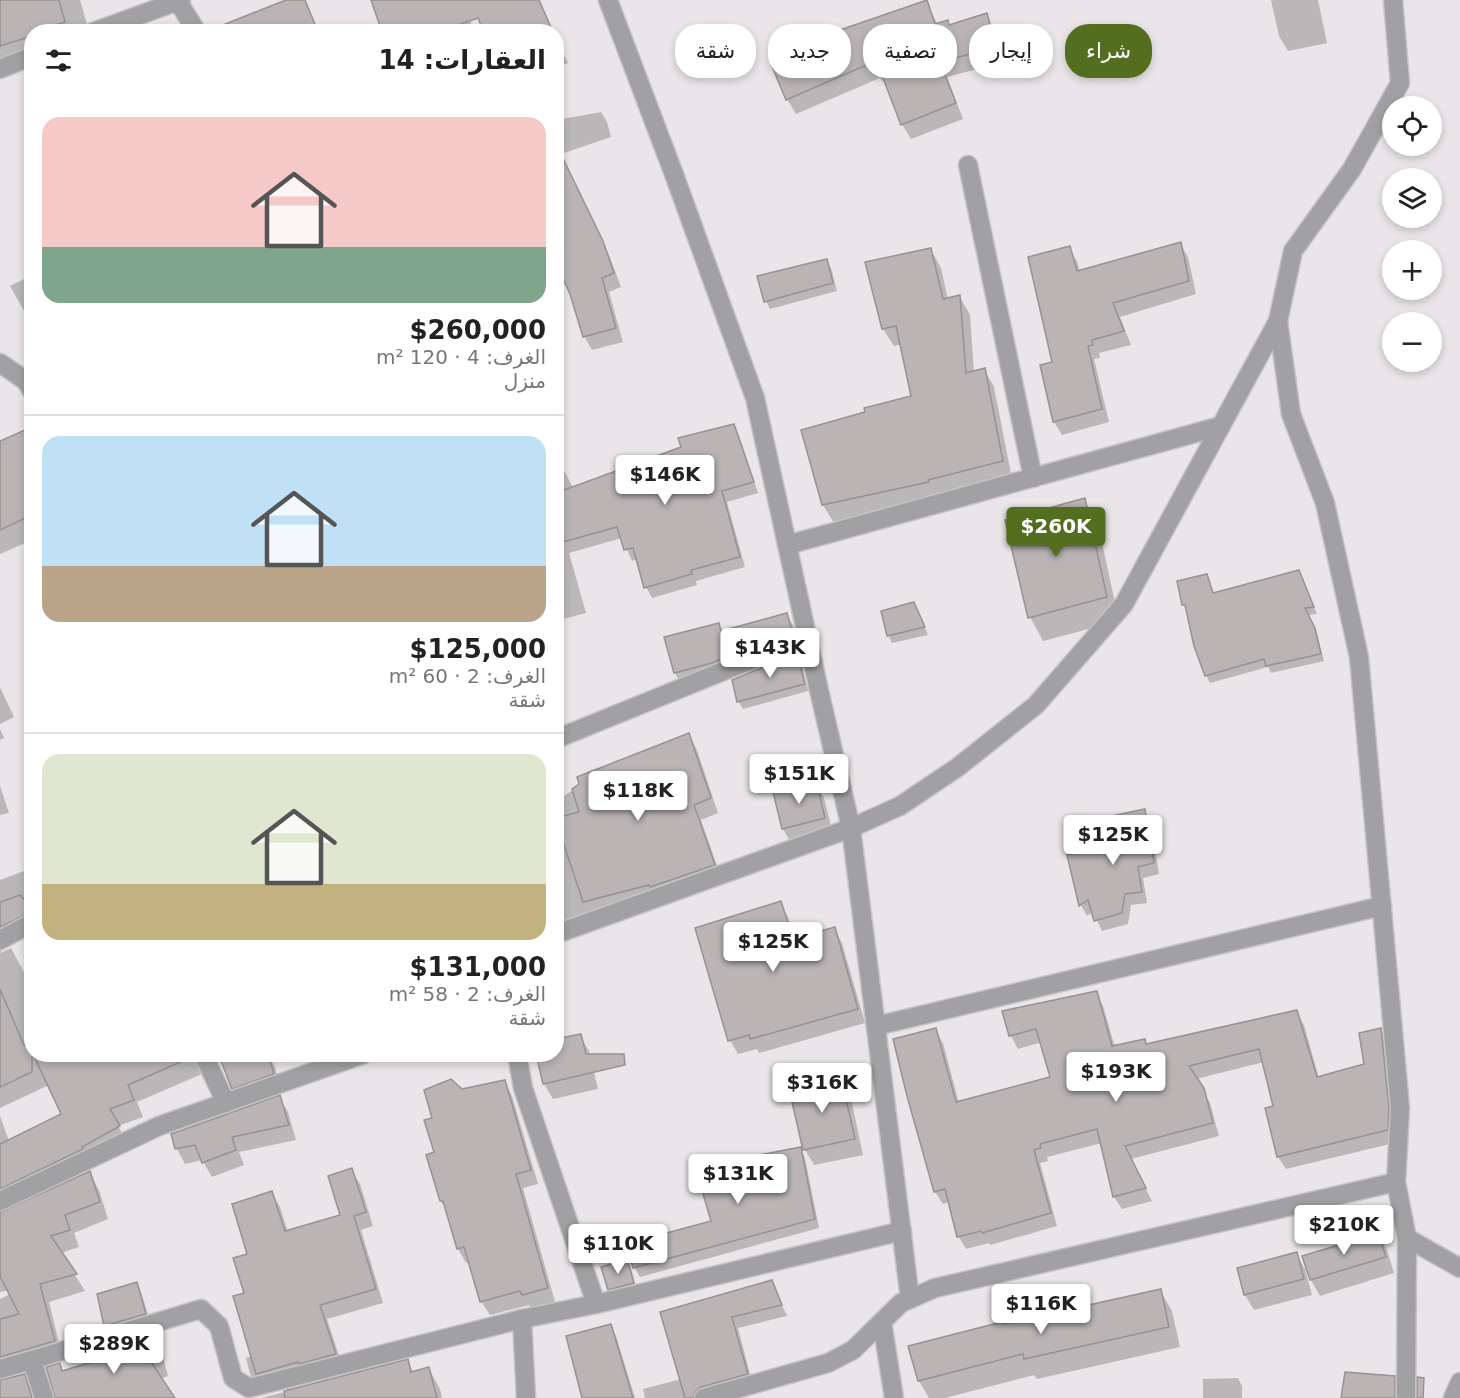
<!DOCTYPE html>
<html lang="ar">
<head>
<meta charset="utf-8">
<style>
	body { margin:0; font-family:"DejaVu Sans",Cairo,sans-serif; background:#f6f6f6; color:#222; direction:rtl; height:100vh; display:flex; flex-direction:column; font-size:22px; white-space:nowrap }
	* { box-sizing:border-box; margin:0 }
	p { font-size:20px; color:#767676 }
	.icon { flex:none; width:33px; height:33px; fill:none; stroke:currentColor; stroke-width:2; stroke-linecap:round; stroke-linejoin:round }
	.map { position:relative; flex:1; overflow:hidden; direction:ltr }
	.details { position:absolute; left:24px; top:24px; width:540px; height:1038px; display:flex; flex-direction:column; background:#fff; border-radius:24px; box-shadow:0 3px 9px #0003; direction:rtl }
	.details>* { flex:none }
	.hud { position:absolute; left:582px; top:24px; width:570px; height:54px; direction:rtl; display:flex; gap:12px }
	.tools { position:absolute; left:1382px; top:96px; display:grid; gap:12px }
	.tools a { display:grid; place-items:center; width:60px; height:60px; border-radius:50%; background:#fff; box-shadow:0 3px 9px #0003; font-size:30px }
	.price { position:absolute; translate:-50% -51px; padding:0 14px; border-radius:6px; background:#fff; color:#222; font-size:20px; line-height:39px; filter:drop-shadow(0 2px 3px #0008) }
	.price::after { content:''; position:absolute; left:50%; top:36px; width:18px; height:14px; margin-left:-9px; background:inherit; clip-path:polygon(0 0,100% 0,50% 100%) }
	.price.selected { background:#546e20; color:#fff }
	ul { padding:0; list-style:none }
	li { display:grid; align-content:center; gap:12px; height:318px; padding:0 18px }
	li+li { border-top:2px solid #e0e0e0 }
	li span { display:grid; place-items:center; height:186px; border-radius:18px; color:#555 }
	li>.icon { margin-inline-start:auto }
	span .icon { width:108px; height:108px; fill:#fffc; stroke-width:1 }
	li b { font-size:26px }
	h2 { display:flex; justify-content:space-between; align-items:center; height:72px; padding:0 18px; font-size:26px }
	.tag { padding:0 21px; border-radius:24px; background:#fff; box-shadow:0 3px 9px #0003; font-size:21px; line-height:54px }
	.tag.selected { background:#546e20; color:#fff }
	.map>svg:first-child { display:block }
	.shadow { fill:#0003 }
	.building { fill:#bab4b5; stroke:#979293; stroke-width:1.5 }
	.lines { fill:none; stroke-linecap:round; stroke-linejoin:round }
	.street-casing { stroke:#c6c2c5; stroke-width:21 }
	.street { stroke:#a1a1a3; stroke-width:18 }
</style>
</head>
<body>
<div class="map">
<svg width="1460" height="1398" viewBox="0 0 1460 1398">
	<rect width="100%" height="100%" fill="#e9e5e8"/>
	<g class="shadow">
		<path d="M0,0H80L87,24L70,29L71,32H32V52L0,62Z"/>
		<path d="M290,0H305L319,32H238Z"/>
		<path d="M372,0H463L474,32H383Z"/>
		<path d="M1271,0H1318L1327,43L1288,51L1279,36Z"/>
		<path d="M926,2L938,25L947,22L950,26L986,15L995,30L1004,62L947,77L963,119L911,139L902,124L885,80L882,81L880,78L796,114L787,99Z"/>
		<path d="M556,38L568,63L556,68Z"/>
		<path d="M601,112L607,122L611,137L561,154L597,229L556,243V120Z"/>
		<path d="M602,241L609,255L621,287L609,292L623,342L592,350L584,336Z"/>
		<path d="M1180,244L1188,257L1196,294L1120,317L1131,345L1099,353L1100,358L1094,359L1109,422L1062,435L1054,422L1053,363L1069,248L1077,261L1080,272Z"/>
		<path d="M931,250L941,268L948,300L960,297L970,315L974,372L984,369L994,387L1012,479L938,500L834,523L823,505L867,413L912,397L902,344L894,346L883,329Z"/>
		<path d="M826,261L831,268L837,291L770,309L766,301Z"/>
		<path d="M32,275V325L10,286Z"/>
		<path d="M733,425L739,436L758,493L727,502L745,567L696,581L697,585L652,598L646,587L637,559L632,561L622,538L569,553L586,613L556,621V475L565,472L573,488L683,448Z"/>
		<path d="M0,442L32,444V540L0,554Z"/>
		<path d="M1084,500L1098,524L1119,621L1043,641L1030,617Z"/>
		<path d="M1206,576L1214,594L1302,579L1317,614L1308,615L1318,637L1324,661L1271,673L1268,667L1210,683L1206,675L1188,613L1184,605Z"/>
		<path d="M918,611L928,635L892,643L888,635Z"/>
		<path d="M787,615L795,629L799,646L683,687L675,673L718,625L722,632Z"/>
		<path d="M797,655L801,662L808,691L743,709L738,701Z"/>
		<path d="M0,687L14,717L0,724Z"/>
		<path d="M0,729L4,738L0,740Z"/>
		<path d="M689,735L697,750L718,813L701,820L722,880L556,940V801L581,785Z"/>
		<path d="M815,782L824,798L833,834L792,845L783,829L774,793Z"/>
		<path d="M0,786L9,813L0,815Z"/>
		<path d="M1144,811L1151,822L1159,874L1143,878L1147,903L1131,905L1128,924L1102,931L1093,912L1087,916L1081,905L1069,856L1117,844Z"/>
		<path d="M32,868V933L4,947L0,953L11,948L32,987V1054H268L275,1067L282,1091L243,1105L233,1088L224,1065L215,1059L203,1065L202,1074L137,1102L143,1117L118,1126L128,1144L5,1208L0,1212V1116L9,1141L63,1114L49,1085L0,1108V880Z"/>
		<path d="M780,903L788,917L795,940L834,929L842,943L865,1023L759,1053L757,1049L738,1054L730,1040Z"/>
		<path d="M1096,993L1103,1006L1115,1047L1144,1040L1147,1045L1296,1012L1304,1025L1319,1078L1366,1066L1381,1030L1388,1043L1394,1143L1286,1169L1278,1157L1275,1107L1264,1062L1196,1079L1210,1103L1219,1136L1131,1159L1152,1201L1122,1209L1114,1197L1102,1143L1047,1157L1048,1161L1040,1163L1057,1226L990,1245L989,1243L966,1249L959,1237L950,1202L943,1204L935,1192V1030L943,1043L959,1103L1052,1078L1042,1042L1018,1049L1011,1036L1004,1012Z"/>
		<path d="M580,1036L589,1051L598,1089L553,1099L544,1084L556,1054Z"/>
		<path d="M841,1079L850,1094L863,1155L814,1165L805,1150L791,1090Z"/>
		<path d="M504,1081L512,1096L538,1184L523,1188L555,1302L531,1309L529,1305L490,1315L481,1301L470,1262L466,1263L458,1249L448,1212L441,1201L434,1119L461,1090Z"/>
		<path d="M279,1097L288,1112L296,1140L239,1152L244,1165L212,1177L202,1160L185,1164L177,1149L173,1135Z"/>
		<path d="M800,1148L805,1158L819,1228L640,1277L634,1267L713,1222Z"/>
		<path d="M351,1170L360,1184L373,1226L361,1230L383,1303L327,1319L343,1368L259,1389L250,1374L246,1358L252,1356L246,1294L249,1255L272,1193L280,1207L288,1232L342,1216Z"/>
		<path d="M89,1173L99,1190L108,1219L74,1233L79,1247L61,1253L85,1291L49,1302L63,1359L6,1375L0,1381V1299L12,1293L10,1290L0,1292V1213Z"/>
		<path d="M1378,1234L1387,1250L1394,1273L1320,1296L1311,1280L1304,1257Z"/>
		<path d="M1296,1254L1305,1269L1312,1295L1254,1310L1245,1295Z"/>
		<path d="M626,1261L631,1268L637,1291L614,1296L609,1289Z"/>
		<path d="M772,1282L787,1316L738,1328L753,1386L713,1398H645L643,1389L681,1379L662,1313Z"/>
		<path d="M137,1284L141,1292L150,1321L110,1333L106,1326L99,1295Z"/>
		<path d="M1160,1290L1172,1311L1180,1347L1037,1379L1034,1375L945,1398H929L919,1381L910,1347Z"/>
		<path d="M610,1326L616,1336L635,1398H584Z"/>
		<path d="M152,1337L162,1354L168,1376L160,1379L173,1398H56L59,1365L64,1372L113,1357Z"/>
		<path d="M407,1361L414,1373L429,1369L440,1389L442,1398H261Z"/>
		<path d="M24,1376L35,1398H0V1382Z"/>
		<path d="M1238,1378L1242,1386V1398H1203V1379Z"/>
	</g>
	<g class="building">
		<path d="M0,0H59L65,22L32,32V36L0,46Z"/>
		<path d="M286,0H305L318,32H210V30Z"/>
		<path d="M371,0H539L553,32H484L478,18L439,32H382Z"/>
		<path d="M927,0L935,24L948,20L949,25L987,13L996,47L940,62L956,103L901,125L878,65L872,66L871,63L786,100L771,64L842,34L840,30Z"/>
		<path d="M556,144L603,241L614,273L602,278L616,328L583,337L570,294L556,263Z"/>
		<path d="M1181,242L1189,281L1113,303L1124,331L1092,340L1093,345L1088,346L1102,409L1053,422L1040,365L1052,362L1028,257L1070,246L1077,271Z"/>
		<path d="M931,248L943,299L960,295L966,373L985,368L1003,461L928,480L929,482L822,505L801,430L865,412L864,408L911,396L896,326L882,329L865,262Z"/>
		<path d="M827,259L833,283L764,302L757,276Z"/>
		<path d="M734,424L754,482L722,491L740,557L691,570L692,574L644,588L633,548L624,550L617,527L556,544V493L681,447L678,438Z"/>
		<path d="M25,430L32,444V515L0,530V441Z"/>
		<path d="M1085,498L1107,597L1028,618L1005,520Z"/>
		<path d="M1299,570L1314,607L1305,608L1315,628L1321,654L1266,666L1264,659L1205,676L1194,646L1185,605H1182L1177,581L1207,574L1213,593Z"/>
		<path d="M914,602L925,627L887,636L881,611Z"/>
		<path d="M787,613L792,631L712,663L674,673L664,637L719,623L721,631Z"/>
		<path d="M797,653L805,684L737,702L732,680Z"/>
		<path d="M689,733L711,798L694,805L715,865L650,887L649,885L583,902L556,821V818L579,812L572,789L579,784L577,777Z"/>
		<path d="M816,781L825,818L782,829L773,792Z"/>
		<path d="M1145,809L1154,863L1138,867L1142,892L1125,894L1122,913L1094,921L1088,900L1079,906L1067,855L1116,843L1111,816Z"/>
		<path d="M20,895L32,908V912L0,927V902Z"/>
		<path d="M781,901L793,939L835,927L858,1009L750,1039L749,1035L728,1041L695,928Z"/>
		<path d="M0,989L24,1045L32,1042V1072L0,1087Z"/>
		<path d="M1097,991L1112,1046L1145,1039L1146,1044L1297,1010L1317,1077L1364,1064L1359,1033L1381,1028L1389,1108L1388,1130L1277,1157L1265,1108L1273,1106L1259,1049L1189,1066L1204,1088L1213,1123L1125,1146L1146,1188L1113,1197L1097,1129L1040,1144L1041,1148L1034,1150L1051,1213L982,1233L981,1231L957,1237L945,1189L934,1192L907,1096L893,1039L936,1028L956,1102L1050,1077L1036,1029L1009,1036L1002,1011Z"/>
		<path d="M581,1034L586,1054H624L625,1065L543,1084L536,1054H556V1039Z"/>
		<path d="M33,1054H192V1057L128,1085L134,1100L110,1109L120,1126L82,1147L83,1149L0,1189V1144L61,1114Z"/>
		<path d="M246,1054H268L274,1074L232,1089L221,1061Z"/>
		<path d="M841,1077L855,1139L803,1150L789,1089Z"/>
		<path d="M451,1079L462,1089L505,1080L531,1170L516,1174L548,1288L522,1295L520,1291L480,1302L464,1247L457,1249L443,1201H440L426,1155L434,1152L424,1120L432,1118L424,1090Z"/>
		<path d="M280,1095L289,1125L232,1137L236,1150L202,1163L195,1145L175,1149L171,1134Z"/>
		<path d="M801,1147L815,1219L633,1268L626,1244L711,1221L696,1170L717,1163Z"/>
		<path d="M352,1168L366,1212L354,1216L376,1289L320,1305L336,1354L299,1364L298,1362L256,1374L233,1296L244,1293L233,1258L247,1254L232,1204L272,1191L285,1231L340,1215L328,1176Z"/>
		<path d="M90,1171L100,1202L65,1215L70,1230L51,1236L77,1274L40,1284L55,1341L0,1357V1319L19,1314L0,1276V1212Z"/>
		<path d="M1378,1233L1386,1257L1310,1280L1302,1256Z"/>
		<path d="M1297,1252L1304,1279L1244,1295L1237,1268Z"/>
		<path d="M627,1259L634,1283L608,1290L601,1267Z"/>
		<path d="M772,1280L782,1305L732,1317L748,1374L701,1387L696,1391L693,1398H685L660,1312Z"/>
		<path d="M137,1282L146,1314L104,1326L97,1294Z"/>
		<path d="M1161,1289L1169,1327L1024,1359L1023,1354L918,1381L908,1346L1002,1322L1003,1324Z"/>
		<path d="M611,1324L633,1398H582L566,1336Z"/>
		<path d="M153,1335L160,1359L151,1362L175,1398H55L46,1367L60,1363L62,1371L111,1356L109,1348Z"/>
		<path d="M408,1359L411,1372L429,1367L437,1398H285L284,1391Z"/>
		<path d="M1345,1372L1395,1376V1398H1341Z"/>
		<path d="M25,1374L32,1398H0V1380Z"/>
		<path d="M1417,1377L1424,1378L1423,1398H1417Z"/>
	</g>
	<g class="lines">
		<defs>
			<g id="street">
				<path d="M177,0L197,32"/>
				<path d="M608,0L675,177L755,398L818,686L851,828L910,1299"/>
				<path d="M1393,0L1400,83L1352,169L1293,251L1278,321L1291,414L1325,503L1359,657L1400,1108L1396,1182L1407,1238L1460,1268"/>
				<path d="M93,32L181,0"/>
				<path d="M0,69L32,56"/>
				<path d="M968,165L1033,478"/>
				<path d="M0,363L26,381L32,391"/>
				<path d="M787,545L1221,426"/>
				<path d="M556,739L807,637"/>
				<path d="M556,934L851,828L900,806L958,767L1036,705L1124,604L1278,321"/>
				<path d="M0,940L32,923"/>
				<path d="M876,1026L1382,906"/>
				<path d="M203,1054L226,1103"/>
				<path d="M517,1054L523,1088L596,1304L522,1319L526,1398"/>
				<path d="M0,1201L159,1126L364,1054"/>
				<path d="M596,1304L902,1231"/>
				<path d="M882,1322L894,1398"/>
				<path d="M32,1360L201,1309L219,1326L233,1378L249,1388L522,1319"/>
				<path d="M0,1369L32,1360L44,1398"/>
				<path d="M704,1398L828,1363L853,1350L901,1303L935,1288L1396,1182"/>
				<path d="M1406,1398L1407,1238"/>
				<path d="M1453,1398L1460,1382"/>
			</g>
		</defs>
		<use href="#street" class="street-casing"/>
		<use href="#street" class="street"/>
	</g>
</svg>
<div class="tools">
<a><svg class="icon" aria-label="locate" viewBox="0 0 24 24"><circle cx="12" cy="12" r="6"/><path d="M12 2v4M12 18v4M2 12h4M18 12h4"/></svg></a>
<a><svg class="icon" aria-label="layers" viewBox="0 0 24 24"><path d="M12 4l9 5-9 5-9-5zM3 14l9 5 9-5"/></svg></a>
<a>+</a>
<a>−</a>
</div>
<b class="price" style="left:665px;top:506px">$146K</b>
<b class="price selected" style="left:1056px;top:558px">$260K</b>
<b class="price" style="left:770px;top:679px">$143K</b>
<b class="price" style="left:799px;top:805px">$151K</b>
<b class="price" style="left:638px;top:822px">$118K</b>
<b class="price" style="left:1113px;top:866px">$125K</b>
<b class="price" style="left:773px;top:973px">$125K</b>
<b class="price" style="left:1116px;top:1103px">$193K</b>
<b class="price" style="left:822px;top:1114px">$316K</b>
<b class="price" style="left:738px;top:1205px">$131K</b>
<b class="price" style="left:1344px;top:1256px">$210K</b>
<b class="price" style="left:618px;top:1275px">$110K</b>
<b class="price" style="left:1041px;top:1335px">$116K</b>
<b class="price" style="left:114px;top:1375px">$289K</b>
<div class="hud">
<a class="tag selected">شراء</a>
<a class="tag">إيجار</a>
<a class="tag">تصفية</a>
<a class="tag">جديد</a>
<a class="tag">شقة</a>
</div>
<section class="details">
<h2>العقارات: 14<svg class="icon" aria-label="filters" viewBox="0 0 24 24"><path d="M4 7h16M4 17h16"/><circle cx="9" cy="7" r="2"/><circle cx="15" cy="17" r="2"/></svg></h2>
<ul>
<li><span style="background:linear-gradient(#f6c9c9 70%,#7fa58c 0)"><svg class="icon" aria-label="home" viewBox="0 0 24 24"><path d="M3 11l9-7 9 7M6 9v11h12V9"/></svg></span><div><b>$260,000</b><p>الغرف: 4 · 120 m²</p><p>منزل</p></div></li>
<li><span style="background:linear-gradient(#bfe0f5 70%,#b9a48a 0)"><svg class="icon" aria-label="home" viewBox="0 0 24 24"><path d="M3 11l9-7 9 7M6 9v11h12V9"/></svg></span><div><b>$125,000</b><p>الغرف: 2 · 60 m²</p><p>شقة</p></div></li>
<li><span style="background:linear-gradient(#dfe7d0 70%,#c2b280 0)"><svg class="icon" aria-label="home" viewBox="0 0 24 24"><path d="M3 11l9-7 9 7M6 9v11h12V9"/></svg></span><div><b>$131,000</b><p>الغرف: 2 · 58 m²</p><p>شقة</p></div></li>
</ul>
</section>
</div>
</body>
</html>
